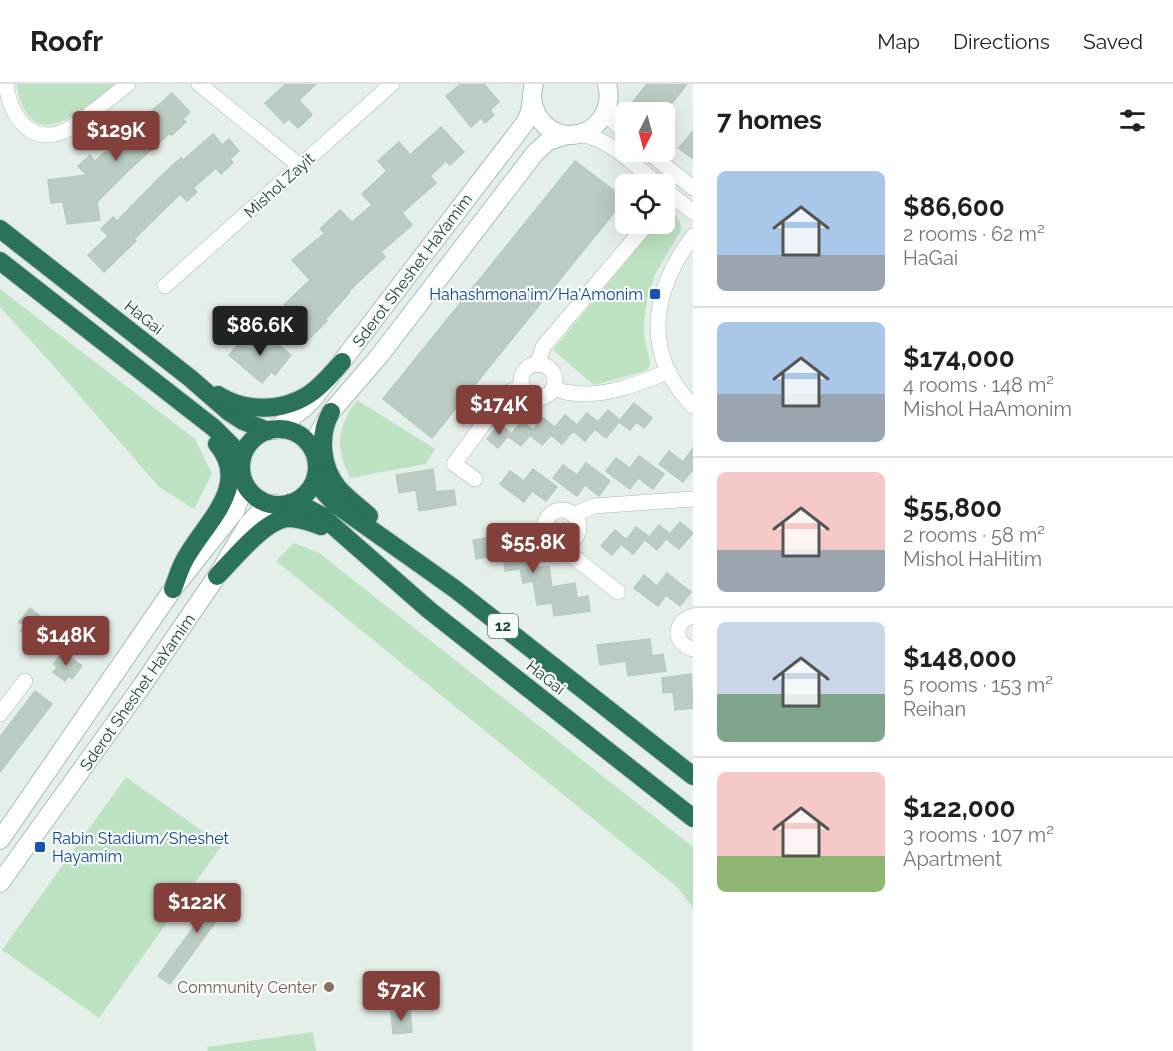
<!DOCTYPE html>
<html lang="en">
<head>
<meta charset="utf-8">
<style>
	body { margin:0; font-family:Raleway,sans-serif; background:#f6f6f6; color:#202124; height:100vh; display:flex; flex-direction:column; font-size:22px; white-space:nowrap }
	* { box-sizing:border-box; margin:0 }
	p { font-size:20px; color:#757577 }
	.icon { flex:none; width:33px; height:33px; fill:none; stroke:currentColor; stroke-width:2; stroke-linecap:round; stroke-linejoin:round }
	.map { position:relative; flex:1; overflow:hidden }
	.details { display:flex; flex-direction:column; background:#fff; width:480px }
	.details>* { flex:none }
	.needle { width:39px; rotate:186deg }
	.buttons { position:absolute; left:615px; top:18px; display:grid; gap:12px }
	.buttons a { display:grid; place-items:center; width:60px; height:60px; border-radius:9px; background:#fff; box-shadow:0 6px 24px #0002; font-size:30px }
	.price { position:absolute; translate:-50% -51px; padding:0 14px; border-radius:6px; background:#83403a; color:#fff; font-size:20px; line-height:39px; filter:drop-shadow(0 2px 3px #0008) }
	.price::after { content:''; position:absolute; left:50%; top:36px; width:18px; height:14px; margin-left:-9px; background:inherit; clip-path:polygon(0 0,100% 0,50% 100%) }
	.price.current { background:#222; color:#fff }
	ul { padding:0; list-style:none }
	li { display:flex; align-items:center; gap:18px; height:150px; padding:0 24px }
	li+li { border-top:2px solid #e0e0e0 }
	li span { display:grid; place-items:center; flex:none; width:168px; height:120px; border-radius:9px; color:#555 }
	li>.icon { margin-inline-start:auto }
	span .icon { width:72px; height:72px; fill:#fffc; stroke-width:1 }
	li b { font-size:26px }
	h2 { display:flex; justify-content:space-between; align-items:center; height:72px; padding:0 24px; font-size:26px }
	header { display:flex; align-items:center; gap:36px; box-sizing:border-box; height:84px; padding:0 30px; background:#fff; border-bottom:2px solid #e0e0e0 }
	header strong { font-size:28px }
	nav { display:flex; gap:33px; margin-inline-start:auto; font-size:21px }
	main { display:flex; flex:1; min-height:0 }
	.map>svg:first-child { display:block }
	.green { fill:#bde2c1 }
	.building { fill:#bacbc2; stroke:#b7cabf; stroke-width:1.5 }
	.lines { fill:none; stroke-linecap:round; stroke-linejoin:round }
	.street-casing { stroke:#a7b8b0; stroke-width:16 }
	.secondary-casing { stroke:#a5bfb2; stroke-width:20 }
	.highway-casing { stroke:#c1cac7; stroke-width:20 }
	.street { stroke:#fff; stroke-width:15 }
	.secondary { stroke:#fff; stroke-width:18 }
	.highway { stroke:#2b725a; stroke-width:18 }
	.transit-dot { fill:#1a4fb4; stroke:#f6fbf8; stroke-width:2 }
	.education-dot { fill:#8d6e63; stroke:#f6fbf8; stroke-width:2 }
	.labels { text-anchor:middle; stroke-width:4.5; stroke-linejoin:round; paint-order:stroke }
	.shield { fill:#f6fbf8; stroke:#627a70; stroke-width:1.5 }
	.shield-label { font-size:15px; font-weight:bold; fill:#224336 }
	.street-label { font-size:16px; fill:#224336; stroke:#f6fbf8 }
	.transit-label { font-size:16px; fill:#164399; stroke:#f6fbf8; text-anchor:end }
	.education-label { font-size:16px; fill:#785e54; stroke:#f6fbf8; text-anchor:end }
</style>
</head>
<body>
<header>
<strong>Roofr</strong>
<nav><a>Map</a><a>Directions</a><a>Saved</a></nav>
</header>
<main>
<div class="map">
<svg width="693" height="967" viewBox="0 0 693 967">
	<rect width="100%" height="100%" fill="#e5efe9"/>
	<g class="green">
		<path d="M17,0H115C97,14 49,61 28,31C21,21 18,12 17,0Z"/>
		<path d="M669,125L675,130L680,138L681,147L655,190L647,215L644,239V252L650,277V282L645,287L594,301L553,266L657,140H664L665,130Z"/>
		<path d="M0,205L195,355L212,390L194,425L159,403L52,280L0,223Z"/>
		<path d="M357,316L435,365L426,380L350,394C335,363 337,343 357,316Z"/>
		<path d="M294,459L319,469L693,763V824L677,803L276,477Z"/>
		<path d="M126,693L222,761L99,934L2,866Z"/>
		<path d="M313,948L316,967H208L207,963Z"/>
	</g>
	<g class="building">
		<path d="M286,0H316L299,16L312,31L298,44L289,35L284,39L265,19Z"/>
		<path d="M461,0H484L499,18L490,26L494,31L485,39L481,34L471,43L446,12Z"/>
		<path d="M647,0H687L665,28H642L631,20Z"/>
		<path d="M172,9L190,28L183,35L186,38L172,51L170,49L129,86L97,118L100,136L67,140L63,118L51,119L48,96L87,91L78,82L90,71L95,77Z"/>
		<path d="M441,43L464,68L450,81L446,77L430,92L436,99L402,129L412,141L381,168L385,173L349,207L350,208L325,236L327,237L306,258L283,234L290,227L284,221L310,196L292,176L325,149L320,145L340,126L352,138L372,121L362,110L387,87L378,77L399,58L410,71Z"/>
		<path d="M693,47V75L679,64Z"/>
		<path d="M213,50L222,61L229,55L239,67L230,75L233,79L221,90L216,84L193,104L197,108L187,117L180,110L134,155L136,157L104,188L88,171L108,152L101,145L113,133L117,137L163,90L181,74L183,76Z"/>
		<path d="M575,77L625,115L432,354L383,315Z"/>
		<path d="M247,250L258,259L265,250L291,271L275,291L271,288L262,299L229,271Z"/>
		<path d="M634,319L652,334L644,344L636,338L630,346L619,338L606,354L595,345L585,357L573,347L562,360L551,351L542,361L530,351L521,362L509,353L522,337L533,346L543,334L555,343L565,331L577,341L587,329L598,338L608,326L620,336Z"/>
		<path d="M500,340L511,349L498,364L487,355Z"/>
		<path d="M693,364V385L683,398L659,380L669,367L683,378Z"/>
		<path d="M639,372L664,390L653,405L638,394L630,405L606,387L616,374L630,384Z"/>
		<path d="M586,379L610,397L599,412L585,401L577,412L553,394L563,381L577,391Z"/>
		<path d="M433,385L436,408L454,406L456,421L419,427L416,406L399,409L396,391Z"/>
		<path d="M533,385L557,403L546,417L532,407L524,418L500,400L510,387L524,397Z"/>
		<path d="M680,438L693,449L679,465L666,455L657,466L646,457L659,441L670,450Z"/>
		<path d="M636,443L648,452L633,470L622,461Z"/>
		<path d="M615,446L626,455L612,471L601,462Z"/>
		<path d="M515,449L518,469L534,466L537,483L549,482L552,503L575,499L577,514L588,512L590,527L554,532L552,519L537,521L533,497L523,499L520,485L505,487L503,471L476,475L473,456Z"/>
		<path d="M667,489L691,508L680,522L666,511L658,522L634,504L644,491L657,502Z"/>
		<path d="M30,524L51,541L36,559L21,547L25,542L19,538Z"/>
		<path d="M650,555L652,572L663,570L666,587L628,592L626,577L600,581L597,561Z"/>
		<path d="M63,568L82,582L72,595L69,592L65,597L53,588L57,583L53,580Z"/>
		<path d="M691,590L693,624L675,626L673,608L663,609L662,594Z"/>
		<path d="M35,607L52,620L0,688V653Z"/>
		<path d="M224,801L236,810L170,900L158,892Z"/>
		<path d="M410,926L412,948L393,950L391,928Z"/>
	</g>
	<g class="lines">
		<defs>
			<g id="street">
				<path d="M6,0C8,15 13,31 25,42C49,63 75,43 95,26C106,18 117,9 128,0"/>
				<path d="M199,0L300,82"/>
				<path d="M608,22L612,36L626,49"/>
				<path d="M579,50C610,54 635,82 658,100"/>
				<path d="M648,68L693,104"/>
				<path d="M664,105L693,128"/>
				<path d="M693,152C652,207 641,269 693,322"/>
				<path d="M165,202L392,0"/>
				<circle cx="538" cy="297" r="17"/>
				<path d="M537,281L543,263L647,140"/>
				<path d="M553,304C559,306 566,309 572,309C603,314 641,299 669,287"/>
				<path d="M475,395L454,380L506,309L523,303"/>
				<circle cx="562" cy="443" r="17"/>
				<path d="M573,431L594,422L693,415"/>
				<path d="M563,460L570,470L618,508"/>
				<path d="M693,532C673,537 673,560 693,565"/>
				<path d="M0,630L25,597"/>
			</g>
			<g id="secondary">
				<path d="M534,0C527,23 542,49 568,51C596,52 614,26 607,0"/>
				<path d="M275,346L305,323L313,315L525,39L530,28L532,14"/>
				<path d="M315,372L318,350L331,328L380,271L535,69L548,57L567,51"/>
				<path d="M0,756L173,505L235,427L243,405V394"/>
				<path d="M0,799L141,603L197,521L217,492L249,439L260,428L275,420"/>
			</g>
			<g id="highway">
				<path d="M0,145L190,294L229,328L243,337L268,347"/>
				<path d="M0,177L214,344L232,362L241,379"/>
				<path d="M218,311C245,328 281,328 308,311C322,302 331,290 342,278"/>
				<path d="M331,328C318,351 321,383 338,404C347,414 359,423 369,432"/>
				<circle cx="279" cy="383" r="38"/>
				<path d="M316,392L324,408L335,420L455,505L693,692"/>
				<path d="M290,419L307,424L322,432L429,526L693,734"/>
				<path d="M217,492C234,475 265,435 289,434C300,434 310,438 321,442"/>
				<path d="M173,505C176,497 179,487 183,479C200,443 254,403 217,360"/>
			</g>
		</defs>
		<use href="#street" class="street-casing"/>
		<use href="#secondary" class="secondary-casing"/>
		<use href="#highway" class="highway-casing"/>
		<use href="#street" class="street"/>
		<use href="#secondary" class="secondary"/>
		<use href="#highway" class="highway"/>
	</g>
	<g class="transit-dot">
		<rect x="649" y="204" width="12" height="12" rx="3"/>
		<rect x="34" y="757" width="12" height="12" rx="3"/>
	</g>
	<circle class="education-dot" cx="329" cy="903" r="6"/>
	<g class="labels">
		<rect class="shield" x="488" y="530" width="30" height="24" rx="4.5"/>
		<g class="shield-label">
			<text x="503" y="547">12</text>
		</g>
		<g class="street-label">
			<text transform="translate(279 101) rotate(-42)" y="6">Mishol Zayit</text>
			<text transform="translate(412 186) rotate(-53)" y="6">Sderot Sheshet HaYamim</text>
			<text transform="translate(144 233) rotate(38)" y="6">HaGai</text>
			<text transform="translate(546 593) rotate(38)" y="6">HaGai</text>
			<text transform="translate(137 608) rotate(-55)" y="6">Sderot Sheshet HaYamim</text>
		</g>
		<g class="transit-label">
			<text x="643" y="216">Hahashmona'im/Ha'Amonim</text>
			<text x="52" y="760" text-anchor="start">Rabin Stadium/Sheshet<tspan x="52" dy="18">Hayamim</tspan></text>
		</g>
		<g class="education-label">
			<text x="317" y="909">Community Center</text>
		</g>
	</g>
</svg>
<div class="buttons">
<a><svg class="needle" viewBox="-14 -14 28 28"><path d="M0-13l5 13h-10z" fill="#e53935"/><path d="M0 13l5-13h-10z" fill="#757577"/></svg></a>
<a><svg class="icon" aria-label="locate" viewBox="0 0 24 24"><circle cx="12" cy="12" r="6"/><path d="M12 2v4M12 18v4M2 12h4M18 12h4"/></svg></a>
</div>
<b class="price" style="left:116px;top:78px">$129K</b>
<b class="price current" style="left:260px;top:273px">$86.6K</b>
<b class="price" style="left:499px;top:352px">$174K</b>
<b class="price" style="left:533px;top:490px">$55.8K</b>
<b class="price" style="left:66px;top:583px">$148K</b>
<b class="price" style="left:197px;top:850px">$122K</b>
<b class="price" style="left:401px;top:938px">$72K</b>
</div>
<section class="details">
<h2>7 homes<svg class="icon" aria-label="filters" viewBox="0 0 24 24"><path d="M4 7h16M4 17h16"/><circle cx="9" cy="7" r="2"/><circle cx="15" cy="17" r="2"/></svg></h2>
<ul>
<li><span style="background:linear-gradient(#a9c7e8 70%,#9aa5b1 0)"><svg class="icon" aria-label="home" viewBox="0 0 24 24"><path d="M3 11l9-7 9 7M6 9v11h12V9"/></svg></span><div><b>$86,600</b><p>2 rooms · 62 m²</p><p>HaGai</p></div></li>
<li><span style="background:linear-gradient(#a9c7e8 60%,#9aa5b1 0)"><svg class="icon" aria-label="home" viewBox="0 0 24 24"><path d="M3 11l9-7 9 7M6 9v11h12V9"/></svg></span><div><b>$174,000</b><p>4 rooms · 148 m²</p><p>Mishol HaAmonim</p></div></li>
<li><span style="background:linear-gradient(#f6c9c9 65%,#9aa5b1 0)"><svg class="icon" aria-label="home" viewBox="0 0 24 24"><path d="M3 11l9-7 9 7M6 9v11h12V9"/></svg></span><div><b>$55,800</b><p>2 rooms · 58 m²</p><p>Mishol HaHitim</p></div></li>
<li><span style="background:linear-gradient(#c9d6e8 60%,#7fa58c 0)"><svg class="icon" aria-label="home" viewBox="0 0 24 24"><path d="M3 11l9-7 9 7M6 9v11h12V9"/></svg></span><div><b>$148,000</b><p>5 rooms · 153 m²</p><p>Reihan</p></div></li>
<li><span style="background:linear-gradient(#f6c9c9 70%,#8fb573 0)"><svg class="icon" aria-label="home" viewBox="0 0 24 24"><path d="M3 11l9-7 9 7M6 9v11h12V9"/></svg></span><div><b>$122,000</b><p>3 rooms · 107 m²</p><p>Apartment</p></div></li>
</ul>
</section>
</main>
</body>
</html>
